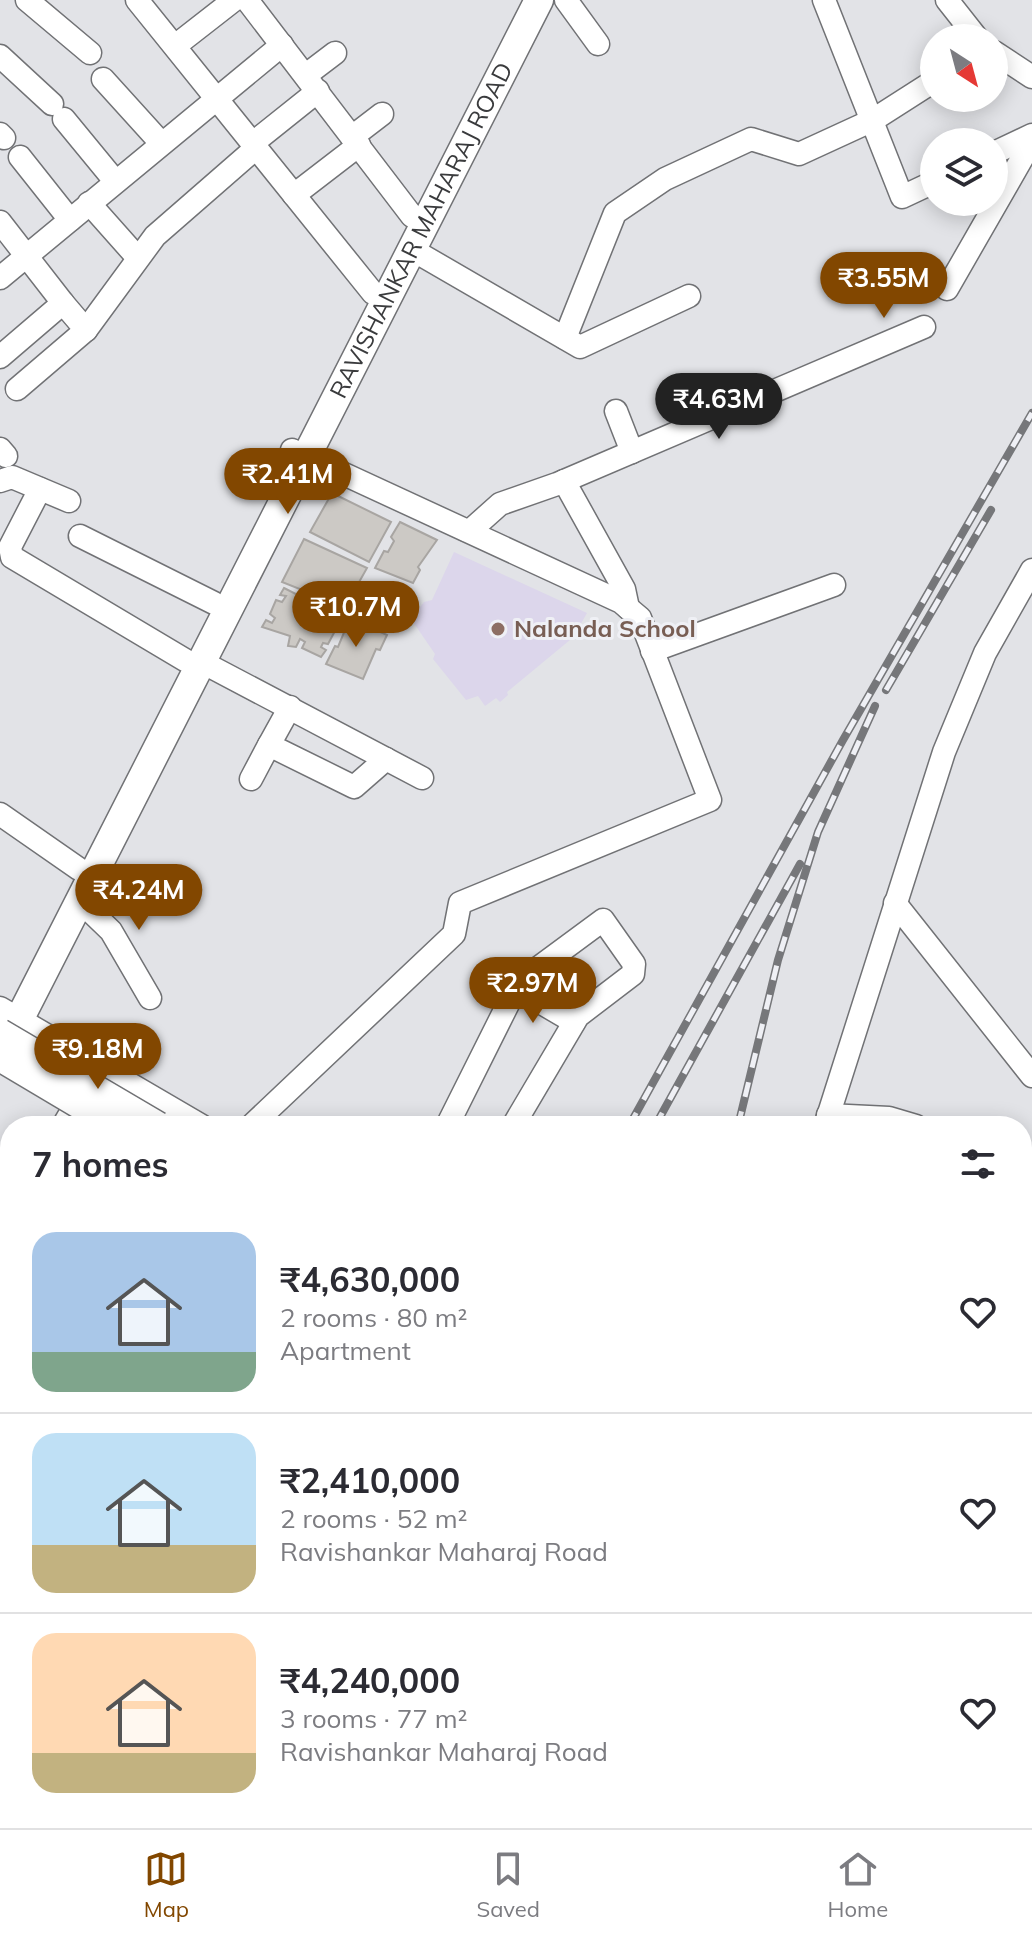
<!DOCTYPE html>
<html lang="en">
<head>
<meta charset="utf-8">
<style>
	body { margin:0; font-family:Mulish,sans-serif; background:#f7f7f7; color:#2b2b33; height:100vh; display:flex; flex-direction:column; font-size:30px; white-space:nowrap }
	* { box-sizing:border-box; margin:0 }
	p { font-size:26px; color:#7c7c81 }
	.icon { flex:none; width:44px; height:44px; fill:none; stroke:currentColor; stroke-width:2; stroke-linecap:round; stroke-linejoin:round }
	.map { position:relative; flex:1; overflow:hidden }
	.panel { position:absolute; left:0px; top:1116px; width:1032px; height:712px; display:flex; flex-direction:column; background:#fff; border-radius:32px 32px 0 0; box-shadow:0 4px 20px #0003 }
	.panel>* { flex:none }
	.needle { width:52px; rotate:144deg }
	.fabs { position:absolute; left:920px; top:24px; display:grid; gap:16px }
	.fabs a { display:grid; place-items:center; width:88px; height:88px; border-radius:50%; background:#fff; box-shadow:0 4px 20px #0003; font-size:40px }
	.price { position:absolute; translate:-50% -68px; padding:0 18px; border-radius:28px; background:#824700; color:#fff; font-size:26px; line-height:52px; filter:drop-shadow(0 2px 4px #0008) }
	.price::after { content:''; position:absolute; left:50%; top:48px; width:24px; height:18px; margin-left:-12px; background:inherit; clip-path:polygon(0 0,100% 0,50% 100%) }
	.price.selected { background:#222; color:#fff }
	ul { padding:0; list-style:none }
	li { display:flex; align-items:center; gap:24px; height:200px; padding:0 32px }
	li+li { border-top:2px solid #e1e1e2 }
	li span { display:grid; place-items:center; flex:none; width:224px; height:160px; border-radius:24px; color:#555 }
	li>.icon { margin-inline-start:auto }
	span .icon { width:96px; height:96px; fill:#fffc; stroke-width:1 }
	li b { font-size:34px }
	h2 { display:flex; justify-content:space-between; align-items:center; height:96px; padding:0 32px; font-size:34px }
	.tab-bar { display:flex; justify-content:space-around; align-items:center; height:112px; border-top:2px solid #e1e1e2; background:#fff; font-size:22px; color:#7c7c81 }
	.tab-bar a { display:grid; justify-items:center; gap:4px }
	.tab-bar .selected { color:#824700 }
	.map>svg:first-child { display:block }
	.education { fill:#dcd6eb }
	.green { fill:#b0bc91 }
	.building { fill:#ccc9c5; stroke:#a8a5a2; stroke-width:2 }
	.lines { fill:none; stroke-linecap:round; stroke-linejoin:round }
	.minor-casing { stroke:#717275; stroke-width:25 }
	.major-casing { stroke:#717275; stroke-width:31 }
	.minor { stroke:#fff; stroke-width:22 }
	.major { stroke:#fff; stroke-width:28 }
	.rail-casing { stroke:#76777a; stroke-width:8 }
	.rail { stroke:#eff0f5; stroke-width:5; stroke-dasharray:15; stroke-linecap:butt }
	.major-bridge-casing { stroke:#717275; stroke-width:31; stroke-linecap:butt }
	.major-bridge { stroke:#fff; stroke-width:28 }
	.education-dot { fill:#8d6e63; stroke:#eff0f5; stroke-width:3 }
	.labels { text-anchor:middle; stroke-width:6; stroke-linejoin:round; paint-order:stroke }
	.street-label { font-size:24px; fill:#3a3b3d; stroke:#eff0f5 }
	.education-label { font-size:24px; font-weight:bold; fill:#785e54; stroke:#eff0f5; text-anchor:start }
</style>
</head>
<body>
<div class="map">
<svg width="1032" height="1828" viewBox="0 0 1032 1828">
	<rect width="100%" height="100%" fill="#e2e3e7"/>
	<path class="education" d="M454,552L587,613L579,627L582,630L507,692L508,695L500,702L496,698L485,706L478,696L466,700L433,659L435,654L411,619L424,602L432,600Z"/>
	<g class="green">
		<path d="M344,1818H459L478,1828H338Z"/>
		<path d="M668,1818H755L758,1828H661Z"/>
	</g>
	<g class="building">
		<path d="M332,493L391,522L369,562L310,532Z"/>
		<path d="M400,522L437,540L418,567L420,570L413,583L375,568L384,551L388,552L394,541L391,537Z"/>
		<path d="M304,539L367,568L345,607L282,582Z"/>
		<path d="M284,588L300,596L297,600L303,604L306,599L317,604L314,609L320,611L322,607L342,616L337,625L332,623L330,628L336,629L328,644L323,643L321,647L326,650L321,657L302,648L305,642L300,639L296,647L288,646L290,636L262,627L266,620L272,623L275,618L270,614L276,600L282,602L286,596L280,595Z"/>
		<path d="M350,618L387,635L380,650L376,649L363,679L326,664L335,646L338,647Z"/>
	</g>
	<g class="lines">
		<defs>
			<g id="minor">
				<path d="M27,0L90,53"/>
				<path d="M137,0L373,293L386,299"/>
				<path d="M247,0L412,216"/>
				<path d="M566,0L598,44"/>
				<path d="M824,0L902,197L934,182"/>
				<path d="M947,0L977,38"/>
				<path d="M175,46L234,0"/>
				<path d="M994,52L1032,77"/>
				<path d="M0,56L52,104"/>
				<path d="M306,75L335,53"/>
				<path d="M103,79L161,143"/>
				<path d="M64,119L115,181"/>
				<path d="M0,134L4,138"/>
				<path d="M352,137L382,114"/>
				<path d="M253,143L318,91"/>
				<path d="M994,153L1032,135"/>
				<path d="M20,157L70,220"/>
				<path d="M294,195L359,145"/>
				<path d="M89,203L137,257"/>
				<path d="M0,222L63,303L0,357"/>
				<path d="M411,249L580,347L689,296"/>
				<path d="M0,278L282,45"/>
				<path d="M947,289L1032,141"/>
				<path d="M86,330L155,236L256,148"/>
				<path d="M565,338L615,213L665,179L751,139L799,154L873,120L934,81"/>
				<path d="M17,389L86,330L63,303"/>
				<path d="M616,411L632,452"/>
				<path d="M0,449L6,456"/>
				<path d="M0,481L12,477L69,501"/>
				<path d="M564,481L624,589L628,608"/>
				<path d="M40,489L10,547L12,557L185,660"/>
				<path d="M466,530L472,529L500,504L557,484L924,327"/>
				<path d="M80,536L214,603"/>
				<path d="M652,651L834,585"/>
				<path d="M200,661L422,778"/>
				<path d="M290,707L269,745L354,787L386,759"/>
				<path d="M251,779L269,745"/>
				<path d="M0,814L79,869"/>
				<path d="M81,902L111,931L150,998"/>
				<path d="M895,903L1032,1076"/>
				<path d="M516,988L574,1022"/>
				<path d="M0,1008L202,1126"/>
				<path d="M828,1115L889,1118L916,1126"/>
				<path d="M63,1126L70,1114"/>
				<path d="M251,1126L454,934L460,903L710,800L640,618L621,602L292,450"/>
				<path d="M447,1126L519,982L603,920L634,964L633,974L578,1016L513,1126"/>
				<path d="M825,1126L944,752L985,653L1032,570"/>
				<path d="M0,1229L10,1213"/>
				<path d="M1022,1269L1032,1263"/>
				<path d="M0,1382L10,1387"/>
				<path d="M1022,1454L1032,1457"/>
				<path d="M1022,1558L1032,1568"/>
				<path d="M1022,1649L1032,1659"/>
				<path d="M0,1661L10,1653"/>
				<path d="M1022,1755L1032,1746"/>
				<path d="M0,1760L10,1776"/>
				<path d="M37,1818L43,1828"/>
				<path d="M859,1818L863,1828"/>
				<path d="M959,1818L966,1828"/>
				<path d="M185,1828L190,1818"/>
				<path d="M922,1828L935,1818"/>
			</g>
			<g id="major">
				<path id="s1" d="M20,1018L539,0"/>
				<path d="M1022,1479L1032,1482"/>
				<path d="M1022,1501L1032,1504"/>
			</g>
		</defs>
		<use href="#minor" class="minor-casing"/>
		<use href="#major" class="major-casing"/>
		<use href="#minor" class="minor"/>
		<use href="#major" class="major"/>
		<defs>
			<g id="rail">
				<path d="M886,690L991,510"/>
				<path d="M629,1126L843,740L1032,413"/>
				<path d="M655,1126L800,864"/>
				<path d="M738,1126L778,960L818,832L875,706"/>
				<path d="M773,1818L777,1828"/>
				<path d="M240,1828L246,1818"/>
				<path d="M261,1828L267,1818"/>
			</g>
		</defs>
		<use href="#rail" class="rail-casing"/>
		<use href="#rail" class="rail"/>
		<defs>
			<g id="major-bridge">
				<path d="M0,1033L158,1126"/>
				<path d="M0,1057L116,1126"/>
			</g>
		</defs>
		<use href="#major-bridge" class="major-bridge-casing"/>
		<use href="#major-bridge" class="major-bridge"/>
	</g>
	<circle class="education-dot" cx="498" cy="629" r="8"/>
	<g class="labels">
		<g class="street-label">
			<text dy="8" stroke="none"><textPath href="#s1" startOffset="884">RAVISHANKAR MAHARAJ ROAD</textPath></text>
		</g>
		<g class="education-label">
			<text x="514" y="637">Nalanda School</text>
		</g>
	</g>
</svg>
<div class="fabs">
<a><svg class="needle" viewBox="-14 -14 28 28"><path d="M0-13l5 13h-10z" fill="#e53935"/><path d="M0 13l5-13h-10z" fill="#7c7c81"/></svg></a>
<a><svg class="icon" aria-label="layers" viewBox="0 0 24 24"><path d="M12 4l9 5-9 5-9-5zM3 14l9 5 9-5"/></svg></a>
</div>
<b class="price" style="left:884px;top:320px">₹3.55M</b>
<b class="price selected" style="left:719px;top:441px">₹4.63M</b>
<b class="price" style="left:288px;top:516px">₹2.41M</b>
<b class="price" style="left:356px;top:649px">₹10.7M</b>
<b class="price" style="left:139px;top:932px">₹4.24M</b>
<b class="price" style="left:533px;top:1025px">₹2.97M</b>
<b class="price" style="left:98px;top:1091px">₹9.18M</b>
<section class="panel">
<h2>7 homes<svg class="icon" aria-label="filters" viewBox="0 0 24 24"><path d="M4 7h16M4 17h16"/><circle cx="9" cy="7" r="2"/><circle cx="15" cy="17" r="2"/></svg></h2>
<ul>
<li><span style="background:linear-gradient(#a9c7e8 75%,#7fa58c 0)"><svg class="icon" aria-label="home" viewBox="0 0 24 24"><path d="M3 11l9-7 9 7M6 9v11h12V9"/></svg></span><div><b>₹4,630,000</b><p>2 rooms · 80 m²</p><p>Apartment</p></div><svg class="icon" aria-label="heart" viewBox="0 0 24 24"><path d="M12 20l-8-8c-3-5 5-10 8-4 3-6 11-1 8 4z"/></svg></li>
<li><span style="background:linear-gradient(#bfe0f5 70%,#c2b280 0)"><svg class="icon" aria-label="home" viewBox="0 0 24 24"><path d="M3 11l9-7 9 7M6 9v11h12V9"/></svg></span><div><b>₹2,410,000</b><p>2 rooms · 52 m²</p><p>Ravishankar Maharaj Road</p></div><svg class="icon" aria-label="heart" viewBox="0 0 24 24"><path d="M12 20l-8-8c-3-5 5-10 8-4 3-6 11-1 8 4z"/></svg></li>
<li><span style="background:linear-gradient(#ffd9b3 75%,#c2b280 0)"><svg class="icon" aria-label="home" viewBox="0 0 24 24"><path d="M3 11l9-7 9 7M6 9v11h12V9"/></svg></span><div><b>₹4,240,000</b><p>3 rooms · 77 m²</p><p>Ravishankar Maharaj Road</p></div><svg class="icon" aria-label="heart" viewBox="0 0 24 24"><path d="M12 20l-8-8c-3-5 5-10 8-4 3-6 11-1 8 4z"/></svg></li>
</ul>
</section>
</div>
<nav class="tab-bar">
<a class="selected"><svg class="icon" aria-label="map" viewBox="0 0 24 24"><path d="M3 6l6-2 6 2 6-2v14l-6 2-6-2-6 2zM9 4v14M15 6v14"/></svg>Map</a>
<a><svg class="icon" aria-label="saved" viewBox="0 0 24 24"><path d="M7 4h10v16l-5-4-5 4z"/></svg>Saved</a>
<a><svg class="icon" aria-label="home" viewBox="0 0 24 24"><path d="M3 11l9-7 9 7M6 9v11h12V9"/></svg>Home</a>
</nav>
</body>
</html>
